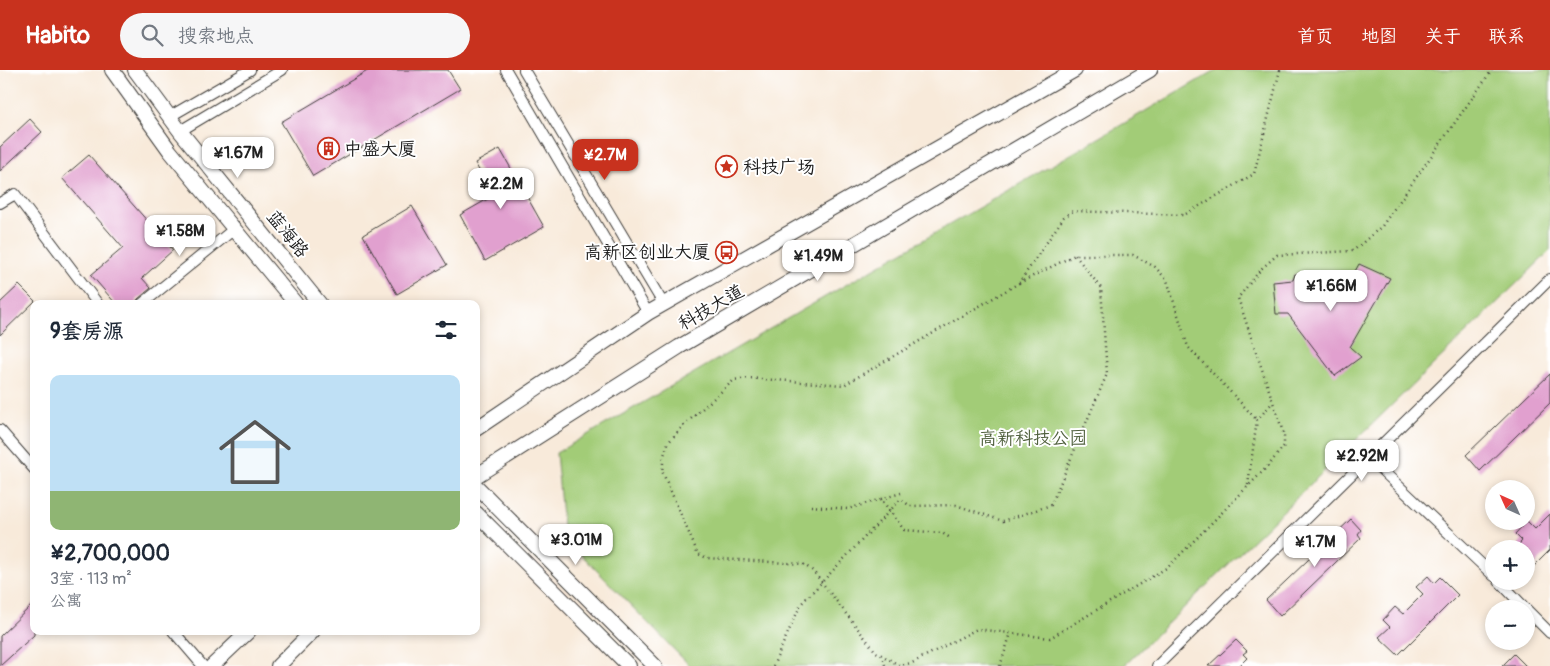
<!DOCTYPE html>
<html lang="zh">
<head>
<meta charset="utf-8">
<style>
	body { margin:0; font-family:Pangolin,"LXGW WenKai TC",sans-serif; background:#f6f6f7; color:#1f2937; height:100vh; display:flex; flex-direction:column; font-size:19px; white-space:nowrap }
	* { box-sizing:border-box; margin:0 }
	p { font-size:16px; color:#747a83 }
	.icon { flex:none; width:28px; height:28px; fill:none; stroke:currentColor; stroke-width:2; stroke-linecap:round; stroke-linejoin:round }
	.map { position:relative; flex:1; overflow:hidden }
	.panel { position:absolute; left:30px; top:230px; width:450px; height:335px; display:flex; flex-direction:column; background:#fff; border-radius:10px; box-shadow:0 2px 8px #0003 }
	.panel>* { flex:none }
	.needle { width:32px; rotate:315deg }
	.fabs { position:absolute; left:1485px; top:410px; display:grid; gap:10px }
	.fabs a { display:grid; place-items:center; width:50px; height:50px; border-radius:50%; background:#fff; box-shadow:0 2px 8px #0003; font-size:25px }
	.price { position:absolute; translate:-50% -42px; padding:0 11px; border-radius:10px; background:#fff; color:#222; font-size:16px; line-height:32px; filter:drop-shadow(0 1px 2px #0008) }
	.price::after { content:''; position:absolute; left:50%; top:30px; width:15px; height:11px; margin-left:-8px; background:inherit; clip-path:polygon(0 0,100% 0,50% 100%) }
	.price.active { background:#c8321e; color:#fff }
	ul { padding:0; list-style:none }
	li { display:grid; align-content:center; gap:10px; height:265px; padding:0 20px }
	li span { display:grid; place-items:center; height:155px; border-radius:10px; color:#555 }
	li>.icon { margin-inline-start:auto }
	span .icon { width:90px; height:90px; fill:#fffc; stroke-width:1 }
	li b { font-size:21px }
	h2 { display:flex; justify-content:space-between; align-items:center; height:60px; padding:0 20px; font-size:21px }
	header { display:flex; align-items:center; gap:30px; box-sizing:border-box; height:70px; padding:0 25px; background:#c8321e; color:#fff }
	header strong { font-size:24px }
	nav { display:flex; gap:28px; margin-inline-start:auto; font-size:18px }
	.search { width:350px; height:45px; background:#f6f6f7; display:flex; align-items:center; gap:12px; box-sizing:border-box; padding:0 18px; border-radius:28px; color:#747a83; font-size:19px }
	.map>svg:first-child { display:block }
	.green { fill:#a2cc77; stroke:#5f744a }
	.building { fill:#e1a0cf }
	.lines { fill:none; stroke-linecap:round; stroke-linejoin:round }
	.street-casing { stroke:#3d3b38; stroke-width:12 }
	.secondary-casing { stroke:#3d3b38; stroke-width:16 }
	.path { stroke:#3d3b38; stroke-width:2.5; stroke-dasharray:1 4; stroke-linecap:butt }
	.street { stroke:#fff; stroke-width:10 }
	.secondary { stroke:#fff; stroke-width:14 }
	.labels { text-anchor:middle; stroke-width:4; stroke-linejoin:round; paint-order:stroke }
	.poi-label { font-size:18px; fill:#1c1c1c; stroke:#fff; text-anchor:start }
	.street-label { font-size:18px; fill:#1c1c1c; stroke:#fff }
	.park-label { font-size:18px; fill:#526240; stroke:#fff }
</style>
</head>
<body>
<header>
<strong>Habito</strong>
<div class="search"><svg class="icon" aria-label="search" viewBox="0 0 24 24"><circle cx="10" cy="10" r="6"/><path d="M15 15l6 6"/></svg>搜索地点</div>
<nav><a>首页</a><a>地图</a><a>关于</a><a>联系</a></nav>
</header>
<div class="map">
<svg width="1550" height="596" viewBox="0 0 1550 596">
	<rect width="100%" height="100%" fill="#fff"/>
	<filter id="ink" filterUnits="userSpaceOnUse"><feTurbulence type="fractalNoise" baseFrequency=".02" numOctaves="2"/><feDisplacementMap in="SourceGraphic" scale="10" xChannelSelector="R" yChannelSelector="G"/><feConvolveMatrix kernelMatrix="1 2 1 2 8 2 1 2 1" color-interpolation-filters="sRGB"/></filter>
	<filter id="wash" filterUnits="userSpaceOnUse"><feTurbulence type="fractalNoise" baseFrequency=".0096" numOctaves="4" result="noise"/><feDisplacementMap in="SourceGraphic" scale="20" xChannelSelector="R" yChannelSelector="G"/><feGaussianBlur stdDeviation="1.12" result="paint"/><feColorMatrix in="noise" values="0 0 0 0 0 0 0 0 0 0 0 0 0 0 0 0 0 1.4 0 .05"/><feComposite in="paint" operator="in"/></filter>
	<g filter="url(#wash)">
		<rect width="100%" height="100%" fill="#f8eada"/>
		<path class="green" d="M1216,0H1550V181L1124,596H690L564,467L556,383Z"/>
		<g id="blocks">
			<g class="building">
				<path d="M369,0H448L460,19L313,106L281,52Z"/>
				<path d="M30,49L42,62L0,101V77Z"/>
				<path d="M500,79L544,157L485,191L460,145L493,126L475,93Z"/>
				<path d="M89,85L173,180L142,208L151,218L138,229L135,234H116L91,205L123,178L62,108Z"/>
				<path d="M412,136L447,195L397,224L363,165Z"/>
				<path d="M1359,194L1390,208L1350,277L1361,287L1335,306L1288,244H1276L1273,212L1293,210L1295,204L1321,210L1349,212Z"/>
				<path d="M19,215L35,231L0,265V233Z"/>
				<path d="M1550,304V333L1480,401L1466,385Z"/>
				<path d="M1550,444V480L1526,504V479H1514L1522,471L1515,464L1527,451L1535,459Z"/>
				<path d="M1351,449L1361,460L1358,464L1361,468L1280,546L1266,530Z"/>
				<path d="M1428,506L1434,513L1440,507L1458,525L1398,585L1379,567L1390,557L1383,550L1395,537L1403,544L1423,524L1416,517Z"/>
				<path d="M34,533V565L0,596V566Z"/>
				<path d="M1236,570L1247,581L1243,584L1247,588L1239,596H1208Z"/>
				<path d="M1514,584L1526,596H1502Z"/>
			</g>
		</g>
	</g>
	<g filter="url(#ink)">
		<use href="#blocks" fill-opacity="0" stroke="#3d3b38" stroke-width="1"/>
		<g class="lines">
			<defs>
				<g id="street">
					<path d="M506,0L648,243"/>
					<path d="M524,0L664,235"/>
					<path d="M169,47L250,0"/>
					<path d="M180,61L282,0"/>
					<path d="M0,133L15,124L98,234"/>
					<path d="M142,234L234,159"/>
					<path d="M0,360L34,399"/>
					<path d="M1369,388L1494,506"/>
					<path d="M1499,511L1526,539"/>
					<path d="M1526,539L1550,563"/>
					<path d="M173,561L203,596"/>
					<path d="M1157,596L1550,209"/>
				</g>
				<g id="secondary">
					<path d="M112,0L170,81L296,234"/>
					<path d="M135,0L180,61L320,234"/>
					<path d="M476,359L648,243L1075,0"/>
					<path d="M476,406L679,277L1150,0"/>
					<path d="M476,416L655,596"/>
					<path d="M476,443L629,596"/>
					<path d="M212,596L249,561"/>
					<path d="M278,596L313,561"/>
				</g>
			</defs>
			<use href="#street" class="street-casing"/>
			<use href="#secondary" class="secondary-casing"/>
			<g class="path">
				<path d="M1280,0L1254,104L1184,145L1073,141L1064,147L1019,213L844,315L748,308L734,310L682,357L668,373L664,385L662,401L698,484L707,488L803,494L813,501L876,582L899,595L912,593L977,559L1050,568L1168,497L1268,396L1284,376V365L1238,228L1261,199L1277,185L1353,181L1382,156L1492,0"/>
				<path d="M1019,213L1075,185H1133L1155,197L1167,210L1188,277L1257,350"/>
				<path d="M1248,415L1257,350L1273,332"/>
				<path d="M881,429L901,423"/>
				<path d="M811,436L848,439L881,429L904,460L942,463L952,469"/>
				<path d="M884,589L885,596"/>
				<path d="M773,596L801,534L901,429L910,436L956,435L1003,451L1051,435L1107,304L1101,218L1075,185"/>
				<path d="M1000,596L1011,563"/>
			</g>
			<use href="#street" class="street"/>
			<use href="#secondary" class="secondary"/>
		</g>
	</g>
	<defs>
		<symbol id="building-ring" viewBox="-11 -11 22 22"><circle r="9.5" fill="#fff" stroke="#c8321e" stroke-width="1.5"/><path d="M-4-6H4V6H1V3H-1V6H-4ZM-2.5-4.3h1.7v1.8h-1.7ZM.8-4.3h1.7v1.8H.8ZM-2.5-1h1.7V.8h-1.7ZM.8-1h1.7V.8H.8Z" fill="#c8321e"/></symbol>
		<symbol id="sight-ring" viewBox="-11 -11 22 22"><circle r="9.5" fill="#fff" stroke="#c8321e" stroke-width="1.5"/><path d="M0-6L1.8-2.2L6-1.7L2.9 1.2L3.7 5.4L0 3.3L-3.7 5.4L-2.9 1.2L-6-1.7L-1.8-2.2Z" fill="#c8321e"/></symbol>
		<symbol id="bus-ring" viewBox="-11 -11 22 22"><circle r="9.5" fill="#fff" stroke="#c8321e" stroke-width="1.5"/><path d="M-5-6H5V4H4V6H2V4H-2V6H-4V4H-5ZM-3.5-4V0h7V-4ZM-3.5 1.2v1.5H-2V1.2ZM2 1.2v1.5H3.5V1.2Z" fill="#c8321e"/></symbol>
	</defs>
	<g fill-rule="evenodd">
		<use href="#building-ring" x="316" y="66" width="25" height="25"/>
		<use href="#sight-ring" x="714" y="84" width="25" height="25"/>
		<use href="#bus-ring" x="714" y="170" width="25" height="25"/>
	</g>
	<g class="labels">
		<g class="poi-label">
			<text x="344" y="85">中盛大厦</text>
			<text x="743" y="103">科技广场</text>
			<text x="710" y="188" text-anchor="end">高新区创业大厦</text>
		</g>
		<g class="street-label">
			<text transform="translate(288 164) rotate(51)" y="6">蓝海路</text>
			<text transform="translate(711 237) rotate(-30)" y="6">科技大道</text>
		</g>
		<g class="park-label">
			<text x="1033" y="374">高新科技公园</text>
		</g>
	</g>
</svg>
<div class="fabs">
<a><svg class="needle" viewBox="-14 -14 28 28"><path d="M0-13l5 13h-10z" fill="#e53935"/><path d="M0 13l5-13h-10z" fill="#747a83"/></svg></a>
<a>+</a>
<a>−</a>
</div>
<b class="price" style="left:238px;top:109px">¥1.67M</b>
<b class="price active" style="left:605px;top:111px">¥2.7M</b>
<b class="price" style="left:501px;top:140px">¥2.2M</b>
<b class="price" style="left:180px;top:187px">¥1.58M</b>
<b class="price" style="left:818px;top:212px">¥1.49M</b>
<b class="price" style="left:1331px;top:242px">¥1.66M</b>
<b class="price" style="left:1362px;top:412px">¥2.92M</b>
<b class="price" style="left:576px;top:496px">¥3.01M</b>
<b class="price" style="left:1315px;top:498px">¥1.7M</b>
<section class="panel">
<h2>9套房源<svg class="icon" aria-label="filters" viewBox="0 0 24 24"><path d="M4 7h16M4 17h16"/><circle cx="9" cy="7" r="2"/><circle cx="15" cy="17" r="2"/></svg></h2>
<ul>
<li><span style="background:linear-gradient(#bfe0f5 75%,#8fb573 0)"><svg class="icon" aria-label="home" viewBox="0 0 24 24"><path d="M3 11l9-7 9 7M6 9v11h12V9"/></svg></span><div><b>¥2,700,000</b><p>3室 · 113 m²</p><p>公寓</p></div></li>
</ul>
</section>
</div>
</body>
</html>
